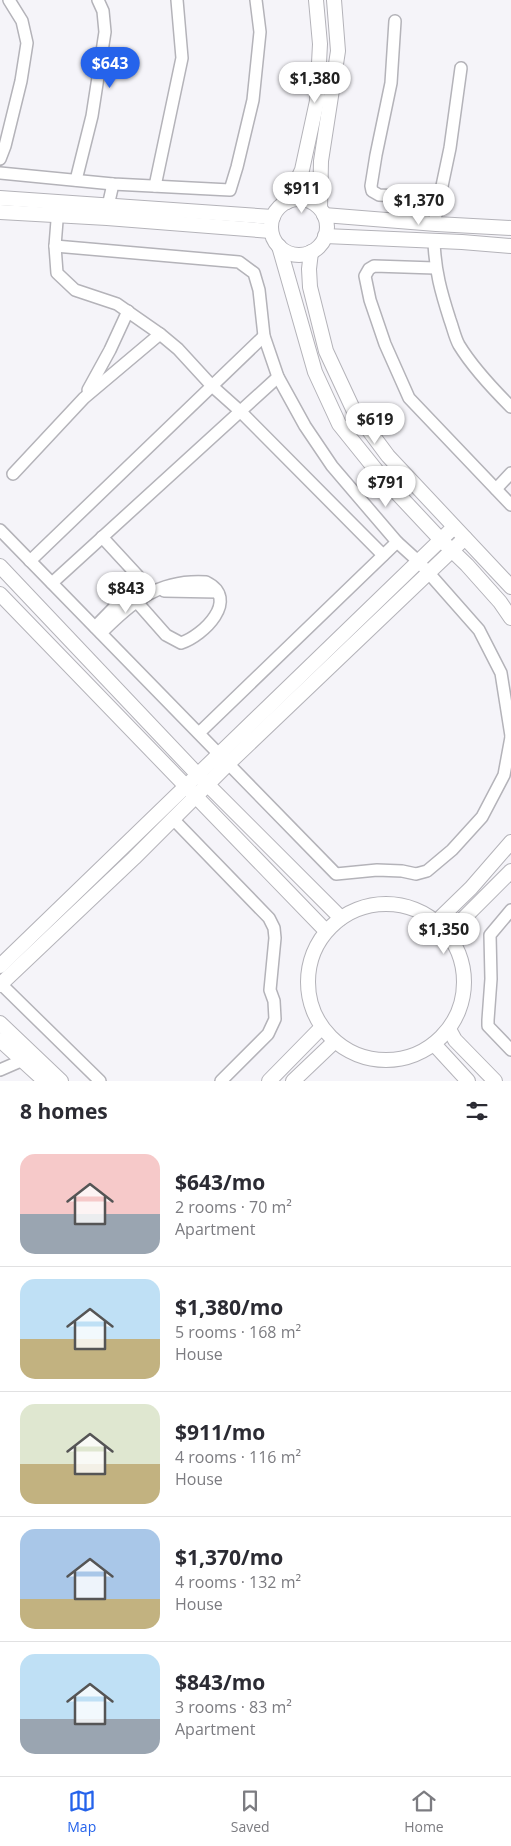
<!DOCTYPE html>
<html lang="en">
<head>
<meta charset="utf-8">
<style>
	body { margin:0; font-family:"Open Sans",sans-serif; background:#f7f7f7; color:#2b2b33; height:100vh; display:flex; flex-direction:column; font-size:19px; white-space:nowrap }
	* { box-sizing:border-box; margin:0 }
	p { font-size:16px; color:#7c7c81 }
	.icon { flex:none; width:28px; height:28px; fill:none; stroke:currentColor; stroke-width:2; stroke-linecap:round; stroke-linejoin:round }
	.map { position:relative; height:1081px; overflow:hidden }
	.details { display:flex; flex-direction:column; background:#fff; flex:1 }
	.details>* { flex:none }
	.price { position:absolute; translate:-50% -42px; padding:0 11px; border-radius:18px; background:#fff; color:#222; font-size:16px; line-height:32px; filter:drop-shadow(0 1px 2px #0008) }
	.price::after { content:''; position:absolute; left:50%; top:30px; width:15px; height:11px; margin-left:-8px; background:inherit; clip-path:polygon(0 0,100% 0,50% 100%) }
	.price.on { background:#2563eb; color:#fff }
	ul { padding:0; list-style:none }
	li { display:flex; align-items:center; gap:15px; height:125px; padding:0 20px }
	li+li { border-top:1px solid #e1e1e2 }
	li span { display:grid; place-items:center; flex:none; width:140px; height:100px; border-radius:15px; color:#555 }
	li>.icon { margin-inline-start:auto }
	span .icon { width:60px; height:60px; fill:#fffc; stroke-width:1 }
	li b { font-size:21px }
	h2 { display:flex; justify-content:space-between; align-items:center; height:60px; padding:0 20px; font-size:21px }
	.tab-bar { display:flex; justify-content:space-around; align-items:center; height:70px; border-top:1px solid #e1e1e2; background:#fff; font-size:14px; color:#7c7c81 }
	.tab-bar a { display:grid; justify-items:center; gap:2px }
	.tab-bar .on { color:#2563eb }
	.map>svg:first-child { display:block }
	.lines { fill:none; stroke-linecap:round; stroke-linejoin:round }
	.minor-casing { stroke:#b4b3b9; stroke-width:14 }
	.tertiary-casing { stroke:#b4b3b9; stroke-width:16 }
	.minor { stroke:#fff; stroke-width:11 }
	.tertiary { stroke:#fff; stroke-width:14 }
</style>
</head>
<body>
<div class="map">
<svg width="511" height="1081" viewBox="0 0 511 1081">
	<rect width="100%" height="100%" fill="#f5f4f9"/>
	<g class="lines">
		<defs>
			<g id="minor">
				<path d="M395,21L391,83L376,155L371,186L372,191L379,195L439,198"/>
				<path d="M0,159L5,146L21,81L27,43L22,21L9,0"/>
				<path d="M0,173L113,184L230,190L237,167L253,100L260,32L256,0"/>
				<path d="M76,180L92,116L105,32L103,11L98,0"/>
				<path d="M155,186L182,58L177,0"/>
				<path d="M108,206L113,184"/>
				<path d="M58,208L55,246L57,273L75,290L117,304L160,334L178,349L212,386L240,411L383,555"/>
				<path d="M434,224L450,148L461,68"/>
				<path d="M434,241C435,271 441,292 450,320C453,328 455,338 459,345C473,368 492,388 511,407"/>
				<path d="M55,246L239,262L254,273L259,290L264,336L278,377L305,426L332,466L397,542L419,562L479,630L501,673L511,736"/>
				<path d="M435,268L374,266L369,269L365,276L370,300L385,344L409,398L511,505"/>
				<path d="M88,390L110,350L128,311"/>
				<path d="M13,474L84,398L160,334"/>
				<path d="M496,489L511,473"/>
				<path d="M0,530L336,874L377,870L402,871L416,874L427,871L452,850L482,817L504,775L511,737"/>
				<path d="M30,561L264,336"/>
				<path d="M52,583L278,377"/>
				<path d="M164,591L217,592"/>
				<path d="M95,627L138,583V576L102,537"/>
				<path d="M101,633C133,602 158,579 206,582C241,599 203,636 181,643L166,635L136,601"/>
				<path d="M199,733L397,542"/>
				<path d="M173,819L269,918L274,928L275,938L270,990L274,1001L275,1019L268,1034L221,1081"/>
				<path d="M511,910L490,935L491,979L488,1020V1026L511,1050"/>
				<path d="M1,984L100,1081"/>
				<path d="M0,1070L23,1060"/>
			</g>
			<g id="tertiary">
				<path d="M0,198L273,217"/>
				<circle cx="299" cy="227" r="28"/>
				<path d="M287,202L302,170L317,101L320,44L316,0"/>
				<path d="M320,208L321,161L338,51L334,0"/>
				<path d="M0,212L107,218L271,231"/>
				<path d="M324,215L436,224L511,228"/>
				<path d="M325,236L462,242L511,246"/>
				<path d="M279,246L315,372L339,424L380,475L441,540L467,565L500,602L511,618"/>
				<path d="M311,252L309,269L310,287L326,351L353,409L388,456L511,587"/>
				<path d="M0,566L198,775L341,918"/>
				<path d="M0,594L326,931"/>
				<circle cx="386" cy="982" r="78"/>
				<path d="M436,922L471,888L511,842"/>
				<path d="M448,934L511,871"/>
				<path d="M0,966L454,527"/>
				<path d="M0,985L134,858L229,763L465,538"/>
				<path d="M0,1023L61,1081"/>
				<path d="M449,1029L455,1040L495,1081"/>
				<path d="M0,1040L45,1081"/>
				<path d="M434,1044L468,1081"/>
				<path d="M269,1081L321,1028"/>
				<path d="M293,1081L334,1042"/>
			</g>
		</defs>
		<use href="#minor" class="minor-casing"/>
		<use href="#tertiary" class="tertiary-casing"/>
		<use href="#minor" class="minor"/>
		<use href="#tertiary" class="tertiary"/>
	</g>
</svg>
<b class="price on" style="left:110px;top:89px">$643</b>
<b class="price" style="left:315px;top:104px">$1,380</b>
<b class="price" style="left:302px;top:214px">$911</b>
<b class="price" style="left:419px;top:226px">$1,370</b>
<b class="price" style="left:375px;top:445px">$619</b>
<b class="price" style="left:386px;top:508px">$791</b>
<b class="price" style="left:126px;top:614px">$843</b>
<b class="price" style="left:444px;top:955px">$1,350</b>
</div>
<section class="details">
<h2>8 homes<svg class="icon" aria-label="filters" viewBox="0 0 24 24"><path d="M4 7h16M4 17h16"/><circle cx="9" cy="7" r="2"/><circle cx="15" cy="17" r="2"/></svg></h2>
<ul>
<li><span style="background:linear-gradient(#f6c9c9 60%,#9aa5b1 0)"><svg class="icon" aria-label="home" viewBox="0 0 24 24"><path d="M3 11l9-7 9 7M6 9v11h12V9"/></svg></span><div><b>$643/mo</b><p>2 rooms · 70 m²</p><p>Apartment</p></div></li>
<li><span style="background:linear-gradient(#bfe0f5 60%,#c2b280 0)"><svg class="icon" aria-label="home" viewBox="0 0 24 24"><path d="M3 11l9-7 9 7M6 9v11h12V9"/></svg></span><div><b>$1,380/mo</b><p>5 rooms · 168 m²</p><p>House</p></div></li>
<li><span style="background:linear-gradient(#dfe7d0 60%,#c2b280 0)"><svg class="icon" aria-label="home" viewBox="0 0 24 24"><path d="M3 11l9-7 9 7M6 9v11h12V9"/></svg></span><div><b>$911/mo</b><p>4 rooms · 116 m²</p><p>House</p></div></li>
<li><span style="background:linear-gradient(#a9c7e8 70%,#c2b280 0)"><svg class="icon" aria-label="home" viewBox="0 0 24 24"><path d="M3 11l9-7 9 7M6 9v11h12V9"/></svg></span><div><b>$1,370/mo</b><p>4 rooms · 132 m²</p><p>House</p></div></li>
<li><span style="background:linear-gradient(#bfe0f5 65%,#9aa5b1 0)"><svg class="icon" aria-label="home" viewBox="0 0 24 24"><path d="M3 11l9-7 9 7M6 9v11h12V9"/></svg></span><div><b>$843/mo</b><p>3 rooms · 83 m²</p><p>Apartment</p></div></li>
</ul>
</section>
<nav class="tab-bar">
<a class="on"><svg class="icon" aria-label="map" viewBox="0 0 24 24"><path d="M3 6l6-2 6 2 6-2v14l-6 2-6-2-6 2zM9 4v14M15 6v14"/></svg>Map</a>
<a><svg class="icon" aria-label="saved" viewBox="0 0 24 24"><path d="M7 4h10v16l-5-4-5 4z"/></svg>Saved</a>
<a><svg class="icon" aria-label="home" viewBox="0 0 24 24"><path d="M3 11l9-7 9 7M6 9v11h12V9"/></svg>Home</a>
</nav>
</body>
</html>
